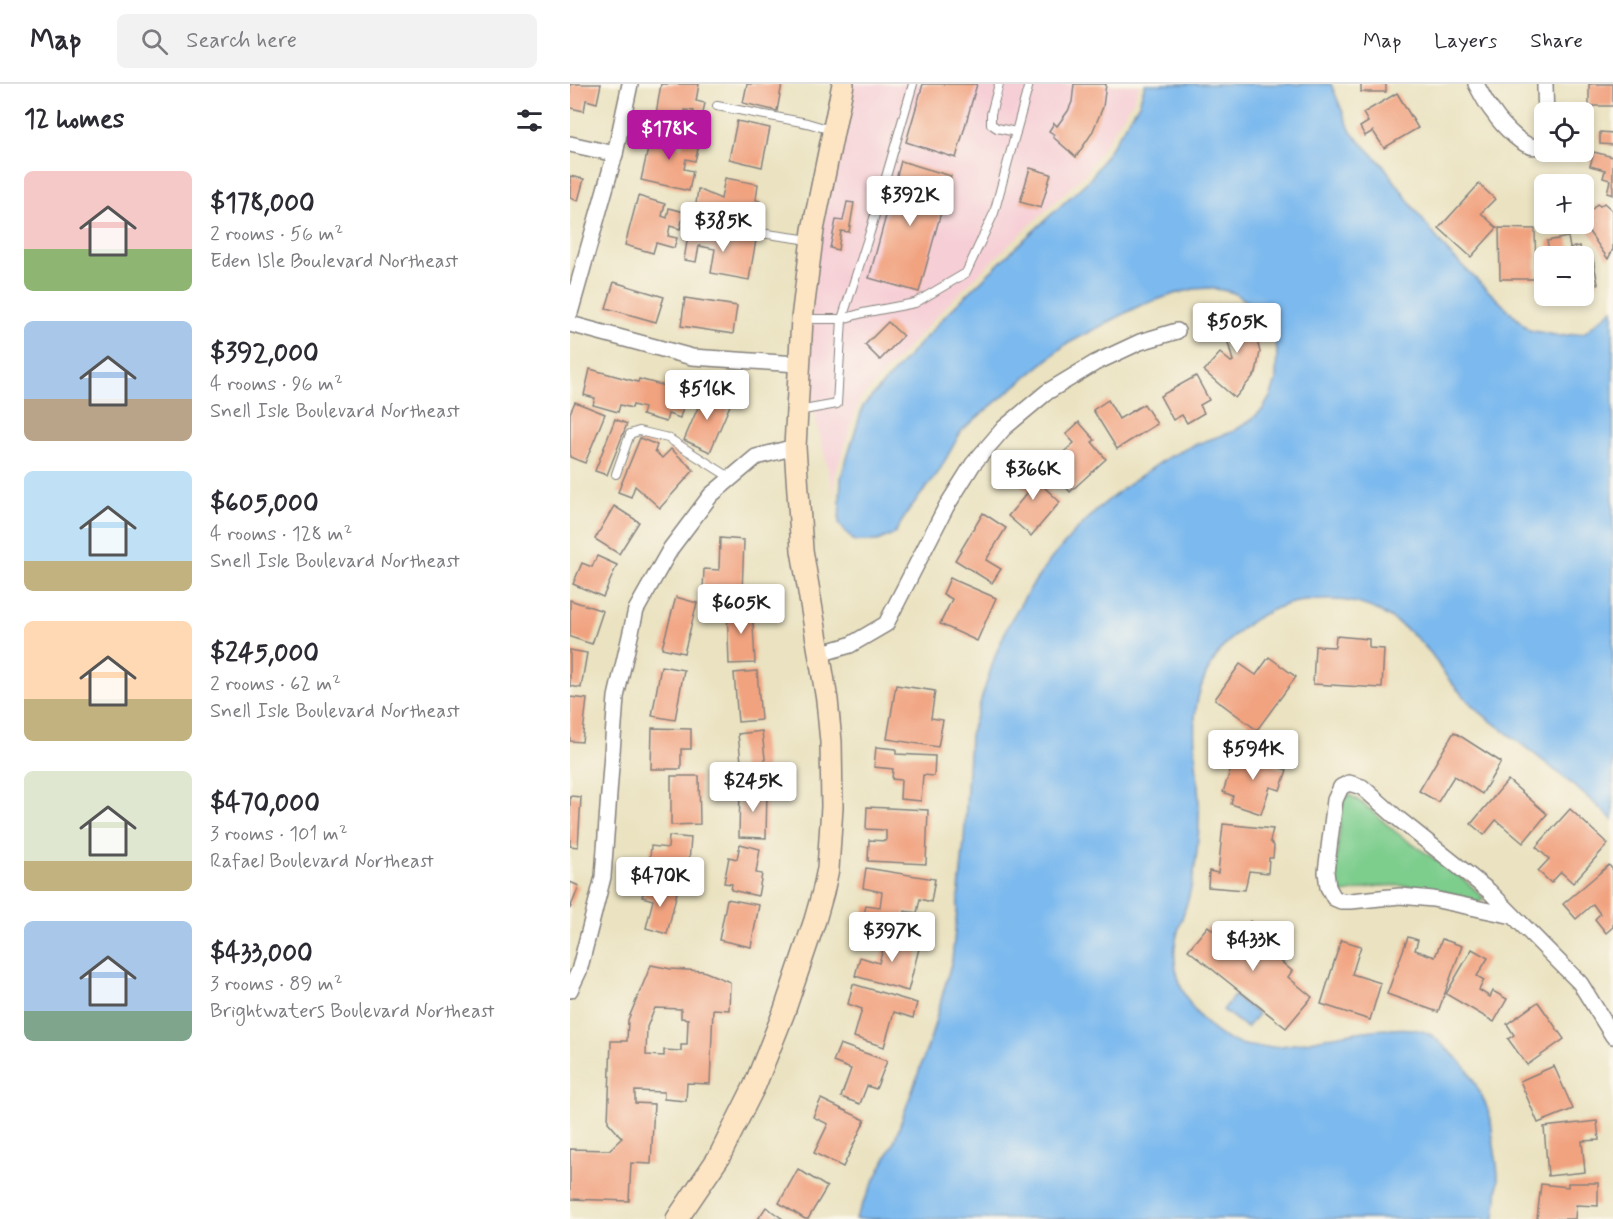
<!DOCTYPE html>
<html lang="en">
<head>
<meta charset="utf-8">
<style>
	body { margin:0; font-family:Mynerve,sans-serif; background:#f2f2f3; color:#2b2b33; height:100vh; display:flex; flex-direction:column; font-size:22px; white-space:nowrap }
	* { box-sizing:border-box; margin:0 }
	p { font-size:20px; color:#7c7c81 }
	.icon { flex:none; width:33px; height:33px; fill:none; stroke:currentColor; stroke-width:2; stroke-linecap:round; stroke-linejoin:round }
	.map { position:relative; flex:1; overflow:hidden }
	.side { display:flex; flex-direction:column; background:#fff; width:570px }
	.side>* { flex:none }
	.tools { position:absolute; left:964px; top:18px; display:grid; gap:12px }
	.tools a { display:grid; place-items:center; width:60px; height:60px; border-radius:9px; background:#fff; box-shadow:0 3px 9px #0003; font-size:30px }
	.price { position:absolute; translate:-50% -51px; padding:0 14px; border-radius:6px; background:#fff; color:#222; font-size:20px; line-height:39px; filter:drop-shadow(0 2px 3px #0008) }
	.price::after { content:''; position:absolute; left:50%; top:36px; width:18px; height:14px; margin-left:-9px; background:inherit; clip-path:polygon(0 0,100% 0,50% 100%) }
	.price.selected { background:#b5179e; color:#fff }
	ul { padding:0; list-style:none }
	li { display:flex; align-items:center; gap:18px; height:150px; padding:0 24px }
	li span { display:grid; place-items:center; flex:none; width:168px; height:120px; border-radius:9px; color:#555 }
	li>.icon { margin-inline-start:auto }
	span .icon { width:72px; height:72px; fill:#fffc; stroke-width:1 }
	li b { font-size:26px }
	h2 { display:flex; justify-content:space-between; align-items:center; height:72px; padding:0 24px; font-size:26px }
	header { display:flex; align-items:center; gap:36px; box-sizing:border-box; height:84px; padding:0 30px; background:#fff; border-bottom:2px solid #e1e1e2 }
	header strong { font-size:28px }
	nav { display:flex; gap:33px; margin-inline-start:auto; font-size:21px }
	.search { width:420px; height:54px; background:#f2f2f3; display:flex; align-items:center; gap:15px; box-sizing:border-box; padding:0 21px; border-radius:9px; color:#7c7c81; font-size:22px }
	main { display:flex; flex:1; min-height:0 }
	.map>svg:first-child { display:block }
	.built { fill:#f6cfd6 }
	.green { fill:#7dcd8d; stroke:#507864; stroke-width:1.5 }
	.water { fill:#7bb9ee; stroke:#4e6e94; stroke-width:1.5 }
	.building { fill:#f1a380; fill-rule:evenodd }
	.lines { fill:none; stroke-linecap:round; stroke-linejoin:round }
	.lane-casing { stroke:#86827e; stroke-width:10 }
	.street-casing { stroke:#86827e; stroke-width:18 }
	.secondary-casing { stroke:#86827e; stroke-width:24 }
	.lane { stroke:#fff; stroke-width:8 }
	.street { stroke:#fff; stroke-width:15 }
	.secondary { stroke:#fde5c4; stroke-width:21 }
</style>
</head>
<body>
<header>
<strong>Map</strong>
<div class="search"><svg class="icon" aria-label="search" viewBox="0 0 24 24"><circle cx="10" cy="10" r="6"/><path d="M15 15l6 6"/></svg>Search here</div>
<nav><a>Map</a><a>Layers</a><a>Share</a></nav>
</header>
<main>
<section class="side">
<h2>12 homes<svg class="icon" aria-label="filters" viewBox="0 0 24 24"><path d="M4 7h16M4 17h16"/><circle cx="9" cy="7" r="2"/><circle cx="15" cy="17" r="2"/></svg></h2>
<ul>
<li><span style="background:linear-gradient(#f6c9c9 65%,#8fb573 0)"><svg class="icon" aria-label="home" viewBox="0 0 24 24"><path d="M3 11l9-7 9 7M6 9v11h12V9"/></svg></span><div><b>$178,000</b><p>2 rooms · 56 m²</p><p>Eden Isle Boulevard Northeast</p></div></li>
<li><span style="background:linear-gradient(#a9c7e8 65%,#b9a48a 0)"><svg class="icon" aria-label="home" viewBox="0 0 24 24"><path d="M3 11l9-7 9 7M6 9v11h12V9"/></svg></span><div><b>$392,000</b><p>4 rooms · 96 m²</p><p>Snell Isle Boulevard Northeast</p></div></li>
<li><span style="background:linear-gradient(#bfe0f5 75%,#c2b280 0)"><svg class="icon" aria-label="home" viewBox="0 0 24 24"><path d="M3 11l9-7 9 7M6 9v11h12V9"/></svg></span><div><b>$605,000</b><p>4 rooms · 128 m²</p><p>Snell Isle Boulevard Northeast</p></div></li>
<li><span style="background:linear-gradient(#ffd9b3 65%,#c2b280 0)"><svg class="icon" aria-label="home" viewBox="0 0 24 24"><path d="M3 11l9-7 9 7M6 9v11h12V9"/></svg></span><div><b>$245,000</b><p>2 rooms · 62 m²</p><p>Snell Isle Boulevard Northeast</p></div></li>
<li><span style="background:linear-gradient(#dfe7d0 75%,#c2b280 0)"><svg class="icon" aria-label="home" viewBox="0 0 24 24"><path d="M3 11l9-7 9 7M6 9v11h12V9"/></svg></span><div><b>$470,000</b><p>3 rooms · 101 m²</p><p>Rafael Boulevard Northeast</p></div></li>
<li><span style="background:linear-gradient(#a9c7e8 75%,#7fa58c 0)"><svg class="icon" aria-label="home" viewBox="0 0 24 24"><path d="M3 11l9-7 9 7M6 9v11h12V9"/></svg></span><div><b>$433,000</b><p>3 rooms · 89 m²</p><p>Brightwaters Boulevard Northeast</p></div></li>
</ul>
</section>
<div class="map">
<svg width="1043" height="1135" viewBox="0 0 1043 1135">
	<rect width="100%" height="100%" fill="#fbf7ec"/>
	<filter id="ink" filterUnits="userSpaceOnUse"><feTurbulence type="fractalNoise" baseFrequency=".0167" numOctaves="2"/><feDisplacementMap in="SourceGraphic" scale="12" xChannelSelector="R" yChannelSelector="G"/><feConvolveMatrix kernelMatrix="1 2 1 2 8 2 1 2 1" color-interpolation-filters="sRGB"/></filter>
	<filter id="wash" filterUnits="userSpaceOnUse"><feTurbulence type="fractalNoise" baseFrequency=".008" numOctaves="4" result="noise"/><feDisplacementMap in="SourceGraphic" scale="24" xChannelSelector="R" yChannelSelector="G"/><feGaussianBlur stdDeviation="1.35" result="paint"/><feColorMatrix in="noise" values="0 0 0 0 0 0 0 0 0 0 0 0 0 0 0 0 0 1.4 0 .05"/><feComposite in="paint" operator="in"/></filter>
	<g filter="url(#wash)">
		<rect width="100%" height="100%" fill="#eae2c0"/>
		<path class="built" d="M280,0L569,1L563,17L516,89L443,157L373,225L289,317L265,391L264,411L237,297L245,183Z"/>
		<path class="green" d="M779,711C798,720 811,737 827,749C854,770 892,789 914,815L908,819C877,806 842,800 809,802C797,803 785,808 772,809L766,805L764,796L773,715Z"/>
		<g class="water">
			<path d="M575,0H761L781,48L814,82L845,126L877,167L959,246L990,252L1014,249L1043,225V736C1012,707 979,681 946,656C932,645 917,635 904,623C893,612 882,600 873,588C868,581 864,572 858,566C845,551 829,538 812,529C794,519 774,515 754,516C741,516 727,517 715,521C672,535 638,571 628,614C620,648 628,685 629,720C630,749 626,785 619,812C610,844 598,862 609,896C615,916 626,931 642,945C674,972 712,963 750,955C773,950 798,945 822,945C835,944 850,944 861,951C866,954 871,960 876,964C890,977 897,982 905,999C910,1009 916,1019 919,1029C922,1037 922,1047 923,1056C925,1069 928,1082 928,1095C928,1108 926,1122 925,1135H285L324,1058L361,953L382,876L394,758L400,651L425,572L439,539L461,503L481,475L502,451L531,422L563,397L597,374L624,361L664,347L681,336L693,325L700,313L706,297L707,266L702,248L693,232L686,223L664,209L652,206L639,204L624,205L604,210L569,222L495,261L392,346L368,389L341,423L324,450L307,457H284L269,440L271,394L293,322L377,230L447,162L521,94L569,20Z"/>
			<path d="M664,912L688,930L677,944L653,926Z"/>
		</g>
		<g id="blocks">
			<g class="building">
				<path d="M0,0H31L27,19L16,16L14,27L0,24Z"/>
				<path d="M91,0H129L126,17L135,19L131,39L122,37L124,27L115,26L113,36L86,30Z"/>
				<path d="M177,0H212L207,27L173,19Z"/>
				<path d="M353,0H407L386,74L336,58Z"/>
				<path d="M504,0H536L533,23L522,49L506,73L483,53L485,51L479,47L484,39L487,42L498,27L502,18Z"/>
				<rect x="791" y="0" width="25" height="8"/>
				<rect x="1019" y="0" width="24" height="22"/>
				<path d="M827,9L848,44L814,64L803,47L795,52L790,43L798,38L793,29Z"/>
				<path d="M167,37L200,44L192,83L159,75Z"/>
				<path d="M82,47L110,53L108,63H112L114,54L130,57L125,77L116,75L114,85L123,87L119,107L71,96Z"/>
				<path d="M1030,48L1043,49V61L1030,60Z"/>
				<path d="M1024,68L1043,73V111L1037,109L1040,96L1033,94L1035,86L1020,82Z"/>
				<path d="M331,77L381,92L349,208L299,194Z"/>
				<path d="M460,84L481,90L471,124L450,118Z"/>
				<path d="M0,92L14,95L8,117L0,114Z"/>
				<path d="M155,94L188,100L186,116L190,117L189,124L184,123L182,139L148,133L149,128L126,120L128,105L151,115Z"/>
				<path d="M909,100L925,115L911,129L927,144L901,173L869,144Z"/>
				<path d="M68,112L95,120L92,132L97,134L99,124L114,128L110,145L100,142L98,152L107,154L104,164L86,159L83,169L55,161Z"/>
				<path d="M277,118L284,119L279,148L271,147L268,166L260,164L266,136L273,137Z"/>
				<path d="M1034,119L1043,127V165L1038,175L1017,145L1019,141L1017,139L1020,135L1017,131L1027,120L1030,122Z"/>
				<path d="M929,144L965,145L966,195H930Z"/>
				<path d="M119,145L186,156L179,196L141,189L145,165L129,162L126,178L114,176Z"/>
				<path d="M998,153L1000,164L1010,162L1012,172H980L977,157Z"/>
				<path d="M1022,170L1028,200L1014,202V171Z"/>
				<path d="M44,198L94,213L86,238L36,224Z"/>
				<path d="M115,214L167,222L163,250L111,242Z"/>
				<path d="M679,226L690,268L686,289L665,314L634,287L650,269L661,278L663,277L651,233Z"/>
				<path d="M318,238L333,252L310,276L295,261Z"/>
				<path d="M20,285L68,298L69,295L117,308L110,334L98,330L96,338L72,331L74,324L63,321L62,324L50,321L48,328L23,321L25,314L14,311Z"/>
				<path d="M626,292L639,316L630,321L634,329L617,339L612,331L603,336L590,312Z"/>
				<path d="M135,307L161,319L140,368L114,356Z"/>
				<path d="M538,316L549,335L574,320L587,340L547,365L523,326Z"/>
				<path d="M5,318L35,330L15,379L0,373V329Z"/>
				<path d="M45,335L57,340L37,391L25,387Z"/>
				<path d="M509,338L525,356L522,358L536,375L500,408L478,382L504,359L496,350Z"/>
				<path d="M70,354L87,361L85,367L92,374L101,365L124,386L90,424L65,402L61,413L48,408Z"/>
				<path d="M456,379L479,399L475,404L490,418L461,452L438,432L458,408L443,395Z"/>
				<path d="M44,422L69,438L49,470L25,455Z"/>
				<path d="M413,429L436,444L416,476L431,485L422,499L385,476Z"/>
				<path d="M150,454L174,456L172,508L133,505L134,485L149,486Z"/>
				<path d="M27,472L47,481L33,513L3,500L12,479L22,483Z"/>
				<path d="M380,494L426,514L407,557L370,540L382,515L373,510Z"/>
				<path d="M106,513L127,519L114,569L92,564Z"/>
				<path d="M0,516L33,527L22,560L0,553Z"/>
				<path d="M182,522L185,579L159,580L157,523Z"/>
				<path d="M766,552L799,555V564L814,565L812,604L743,600L745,562L765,563Z"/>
				<path d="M0,566L17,569L11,604L0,602Z"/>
				<path d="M699,573L726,593L687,646L645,615L670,580L686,591Z"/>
				<path d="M91,582L114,586L105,636L82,632Z"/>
				<path d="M187,587L191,636L168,638L164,589Z"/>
				<path d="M326,601L365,607L361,634L373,636L368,663L317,655Z"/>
				<path d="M0,613L17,615L12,658L0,657Z"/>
				<path d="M82,644L121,645V665H111V685H81Z"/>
				<path d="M192,647L197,693L173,696L168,650Z"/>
				<path d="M884,648L931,678L912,710L884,692L868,718L849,707Z"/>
				<path d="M306,663L326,665V670L365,672L364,692L353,691L351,717L330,715L331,696L322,695L323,685L304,683Z"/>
				<path d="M678,666L705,675L703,681L717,686L710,706L700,703L691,730L661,720L663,712L653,708L665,672L675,675Z"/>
				<path d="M101,692H129L130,740L101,741Z"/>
				<path d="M938,696L977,730L953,759L926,736L914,751L901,740Z"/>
				<path d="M170,704L197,705L196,754L169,753Z"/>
				<path d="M0,712L11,713L8,763L0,762Z"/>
				<path d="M297,723L358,726L356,780L298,777L299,756L316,757V746L296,745Z"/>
				<path d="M1000,725L1038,760L1003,799L991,788L981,799L968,787L979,775L966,763Z"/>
				<path d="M653,740L703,745L700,757L704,762L703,774H699L698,789L679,787L675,806L638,803L639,787L648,789Z"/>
				<path d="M99,752L121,754L117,801L78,797L81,762L98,764Z"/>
				<path d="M170,760L190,765L186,789L192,790L188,812L161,806L162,800L154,799L159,773L167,775Z"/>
				<path d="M1039,781L1043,786V843L1036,849L1025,835L1030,830L1023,820L1006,835L993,820Z"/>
				<path d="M296,784L365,795L361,818L350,815L347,829L335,827L333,837L294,831L296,821L310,823L312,808L293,804Z"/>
				<path d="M0,798L9,802L0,825Z"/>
				<path d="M76,800L107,808L97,850L76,844L83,816L72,813Z"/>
				<path d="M157,815L189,821L181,863L149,856Z"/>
				<path d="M680,837L693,848L690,852L704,864L701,869L722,887L718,893L742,913L716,944L618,866L638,842L660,861Z"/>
				<path d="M318,847L351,857L338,907L285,892L290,873L309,879Z"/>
				<path d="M838,853L848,856L845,866L865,873L872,855L892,862L868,928L817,910Z"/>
				<path d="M771,856L791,862L782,890L811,899L800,936L751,920Z"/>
				<path d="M902,865L918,874L907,892L914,896L909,906L920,913L923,907L937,915L924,938L876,910Z"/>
				<path d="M81,881L101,885L133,887L160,898L159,926L143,925L140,1000L117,999L116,1017L94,1015V1008L65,1007V1019L84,1020L81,1080L61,1079L59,1117L0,1115V1065L39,1066L52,1054L38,1038L41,957H57L58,936ZM85,924L111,925V934L118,935L117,961H111V967L94,966V972L76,971L77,943Z"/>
				<path d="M283,900L347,919L343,934L324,928L314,963L284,953L292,925L278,920Z"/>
				<path d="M968,918L994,955L957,981L938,955L944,951L937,940Z"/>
				<path d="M270,960L317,977L306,1005L297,1002L290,1020L271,1013L281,985L263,978Z"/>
				<path d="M984,982L1003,1025L968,1039L950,997Z"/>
				<path d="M251,1015L295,1036L273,1083L244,1069L258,1040L243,1033Z"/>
				<path d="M1027,1037L1029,1056L1012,1057L1015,1088L978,1092L974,1043Z"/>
				<path d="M228,1085L257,1103L238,1135H235L209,1119Z"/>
				<path d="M998,1099H1028V1122L1006,1121L1005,1135H967L971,1100L998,1103Z"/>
				<path d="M196,1123L213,1135H188Z"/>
			</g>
		</g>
	</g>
	<g filter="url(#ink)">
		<use href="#blocks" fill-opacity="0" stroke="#86827e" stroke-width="1.5"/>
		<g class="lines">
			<defs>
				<g id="lane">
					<path d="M429,0L421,30V40L427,44L446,48"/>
					<path d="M147,22L237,39L261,46"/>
					<path d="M126,140L240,156"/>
					<path d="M233,235H272L293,229L345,219L396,189L424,129L459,0"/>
					<path d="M228,327L267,320L272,235L300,148L343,0"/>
					<path d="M46,390L60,350L69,347L98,354L161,394"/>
				</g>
				<g id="street">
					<path d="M906,0C911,9 916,20 923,28C929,37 958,72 970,60C978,52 975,12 975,0"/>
					<path d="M0,60L45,70"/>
					<path d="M0,229L45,70L60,0"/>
					<path d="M0,240L122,273L228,280"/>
					<path d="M249,570L280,561L316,540L376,423L403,380L434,344L477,308L525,279L570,258L607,247"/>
					<path d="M943,832L863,815L830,812L781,817H771L764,814L758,803L756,788L765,716L771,703L779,699L792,703L825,732L919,807L1010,899L1043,952"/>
					<path d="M0,906L9,887L33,793L46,613L66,526L101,464L141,411L186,373L225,363"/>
				</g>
				<path id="secondary" d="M107,1135L149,1073L185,1001L214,928L245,836L253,808L258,785L262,723L261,658L257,616L232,466L225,363L232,235L243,146L273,0"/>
			</defs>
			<use href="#lane" class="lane-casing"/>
			<use href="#street" class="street-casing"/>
			<use href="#secondary" class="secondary-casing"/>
			<use href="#lane" class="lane"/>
			<use href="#street" class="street"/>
			<use href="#secondary" class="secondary"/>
		</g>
	</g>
</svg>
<div class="tools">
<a><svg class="icon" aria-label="locate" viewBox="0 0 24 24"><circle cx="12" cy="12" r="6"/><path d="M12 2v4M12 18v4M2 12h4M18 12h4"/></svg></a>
<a>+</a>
<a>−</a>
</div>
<b class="price selected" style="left:99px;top:77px">$178K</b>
<b class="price" style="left:340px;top:143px">$392K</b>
<b class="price" style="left:153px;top:169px">$385K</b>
<b class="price" style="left:667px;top:270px">$505K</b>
<b class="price" style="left:137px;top:337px">$516K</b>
<b class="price" style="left:463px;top:417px">$366K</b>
<b class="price" style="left:171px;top:551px">$605K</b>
<b class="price" style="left:683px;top:697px">$594K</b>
<b class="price" style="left:183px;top:729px">$245K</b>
<b class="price" style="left:90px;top:824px">$470K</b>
<b class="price" style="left:322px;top:879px">$397K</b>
<b class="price" style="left:683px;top:888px">$433K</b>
</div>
</main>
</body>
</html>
